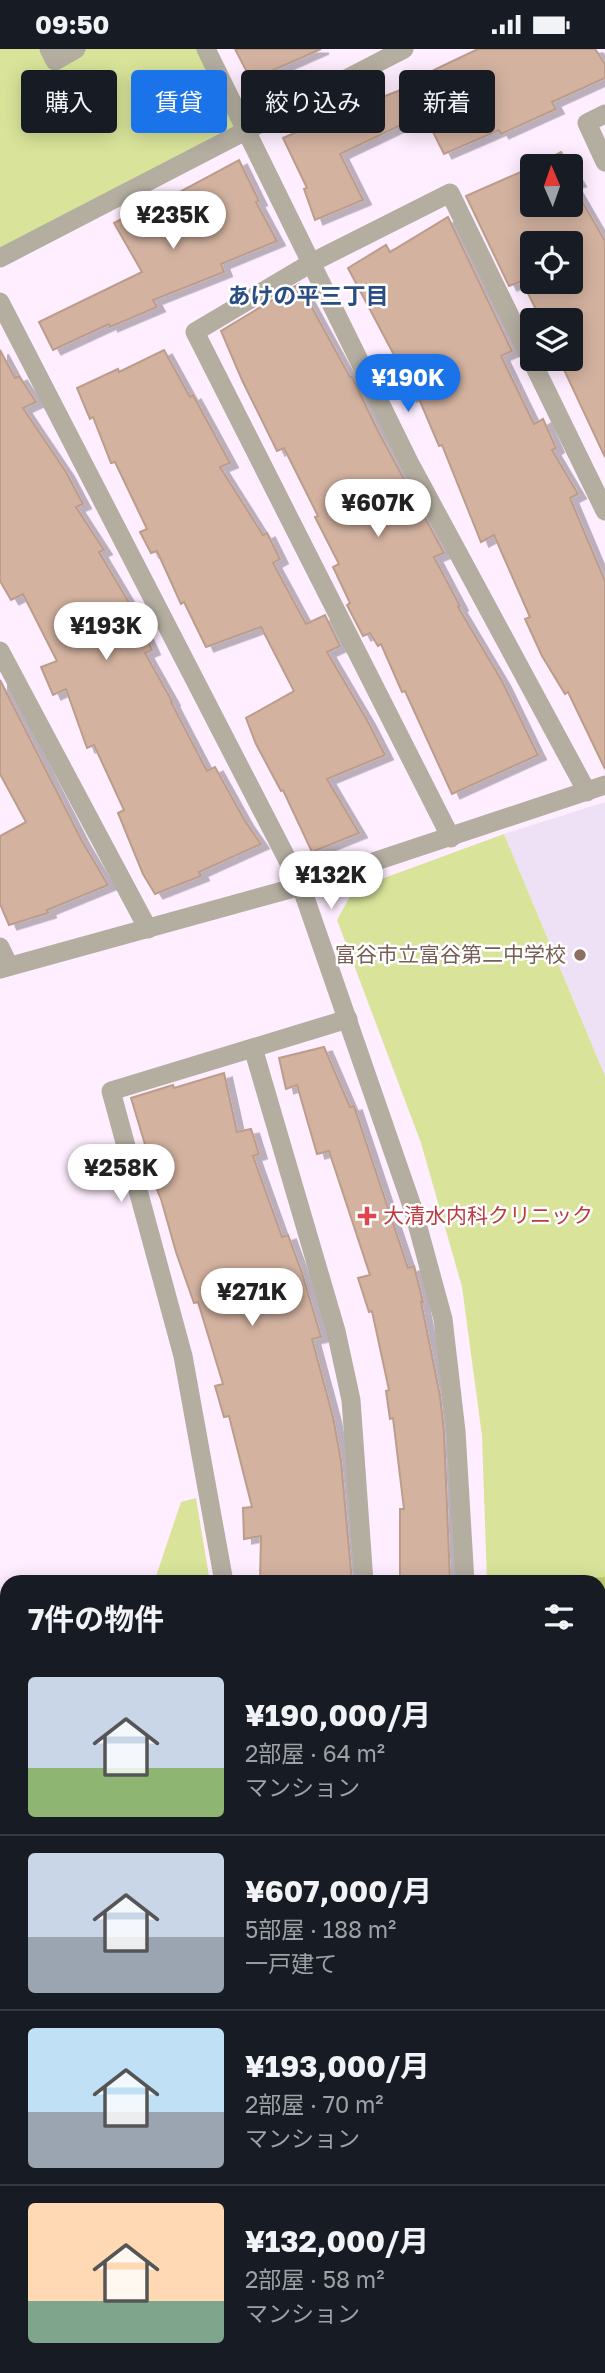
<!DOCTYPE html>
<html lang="ja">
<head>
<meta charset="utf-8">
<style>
	body { margin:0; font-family:"Golos Text","Noto Sans JP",sans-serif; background:#20242c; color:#f1f3f6; height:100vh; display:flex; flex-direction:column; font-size:26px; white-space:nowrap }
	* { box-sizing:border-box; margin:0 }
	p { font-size:23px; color:#9ea1a6 }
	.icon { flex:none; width:38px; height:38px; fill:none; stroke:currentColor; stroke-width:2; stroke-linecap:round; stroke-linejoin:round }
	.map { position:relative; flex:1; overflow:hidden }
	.sheet { position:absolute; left:0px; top:1526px; width:606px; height:798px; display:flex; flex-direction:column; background:#171b24; border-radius:21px 21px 0 0; box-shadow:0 4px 18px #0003 }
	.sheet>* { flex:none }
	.hud { position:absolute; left:21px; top:21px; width:564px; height:63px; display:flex; gap:14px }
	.needle { width:46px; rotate:358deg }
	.buttons { position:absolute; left:520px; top:105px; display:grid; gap:14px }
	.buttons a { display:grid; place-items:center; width:63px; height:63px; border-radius:7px; background:#171b24; box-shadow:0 4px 18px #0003; font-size:35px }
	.price { position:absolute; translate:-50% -60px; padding:0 16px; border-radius:24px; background:#fff; color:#222; font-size:23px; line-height:46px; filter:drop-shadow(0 2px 4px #0008) }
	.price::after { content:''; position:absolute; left:50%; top:42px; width:21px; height:16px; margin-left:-10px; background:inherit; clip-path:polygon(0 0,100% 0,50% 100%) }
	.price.current { background:#1a73e8; color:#fff }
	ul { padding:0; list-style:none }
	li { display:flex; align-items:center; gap:21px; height:175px; padding:0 28px }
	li+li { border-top:2px solid #363941 }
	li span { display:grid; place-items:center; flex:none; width:196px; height:140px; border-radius:7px; color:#555 }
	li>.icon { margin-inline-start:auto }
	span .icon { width:84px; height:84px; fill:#fffc; stroke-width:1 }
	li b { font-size:30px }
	h2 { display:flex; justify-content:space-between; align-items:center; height:84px; padding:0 28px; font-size:30px }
	.pill { padding:0 24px; border-radius:7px; background:#171b24; box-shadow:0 4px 18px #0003; font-size:24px; line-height:63px }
	.pill.current { background:#1a73e8; color:#fff }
	.status { display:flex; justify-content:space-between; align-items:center; height:49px; padding:0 35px; background:#171b24; direction:ltr }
	.status svg { height:19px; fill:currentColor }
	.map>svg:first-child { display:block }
	.education { fill:#eee1f5 }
	.green { fill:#d9e49a }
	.forest { fill:#c1cd6a }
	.building { fill:#d3b2a0; stroke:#bc9c8a; stroke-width:2; fill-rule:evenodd; filter:url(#shadow) }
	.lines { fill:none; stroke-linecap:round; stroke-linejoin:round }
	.minor { stroke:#b3aea0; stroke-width:19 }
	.tertiary { stroke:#b3aea0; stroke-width:19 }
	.education-dot { fill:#8d6e63; stroke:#fff; stroke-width:2.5 }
	.health-dot { fill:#e0444e; stroke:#fff; stroke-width:2.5 }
	.labels { text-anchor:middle; stroke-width:5; stroke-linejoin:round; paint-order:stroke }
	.education-label { font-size:21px; fill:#785e54; stroke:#fff; text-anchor:end }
	.health-label { font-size:21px; fill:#be3a42; stroke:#fff; text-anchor:start }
	.neighbourhood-label { font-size:23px; font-weight:bold; fill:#2a4e84; stroke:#fff }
</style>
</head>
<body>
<div class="status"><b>09:50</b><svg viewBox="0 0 49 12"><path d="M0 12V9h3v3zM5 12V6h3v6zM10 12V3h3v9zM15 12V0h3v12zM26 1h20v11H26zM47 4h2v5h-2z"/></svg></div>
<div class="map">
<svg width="605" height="2324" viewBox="0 0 605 2324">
	<defs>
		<filter id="shadow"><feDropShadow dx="8" dy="4.5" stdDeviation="0" flood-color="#0004"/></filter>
	</defs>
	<rect width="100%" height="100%" fill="#fef"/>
	<path class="education" d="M605,753V1027L504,785Z"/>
	<g class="green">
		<path d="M0,0H206L247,80L0,209Z"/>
		<path d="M504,785L605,1027V1528L487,1533L482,1387L462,1238L421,1094L337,871L354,840Z"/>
		<path d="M196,1449L210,1533H154L181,1453Z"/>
	</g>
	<path class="forest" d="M605,1528V2324H544L541,2317H598V1533H487Z"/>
	<g class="building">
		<path d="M235,0H321L251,31Z"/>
		<path d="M478,0H595L605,15V29L552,53L556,60L501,85L499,81L444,105L424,65L340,105L363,151L315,171L304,140L307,139L283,89L328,69L398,42L436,24L434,21Z"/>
		<path d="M561,103L569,117H534L536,116Z"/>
		<path d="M239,111L259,152L256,153L277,192L221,215L224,223L153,251L157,258L110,278L109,275L53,301L39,273L142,223L114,174L148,156L150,159Z"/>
		<path d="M532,118V156H570V120L578,133L572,135L605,192V408L559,310H570V271H541L522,232L509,237L466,147ZM532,194H570V233H532Z"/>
		<path d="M448,168L512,302L501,307L534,375L543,370L556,399L552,401L578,445L570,449L605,532V720L568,643L565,645L542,607L525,570L530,568L494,486L481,493L442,396L439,397L417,345L409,348L395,325L402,321L348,219L386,196L390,203Z"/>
		<path d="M299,235L350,328H352L378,382L444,504L434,508L460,557L458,558L502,632L538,706L452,745L405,642L402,643L381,595L378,597L370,584L363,587L347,556L350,554L333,518L339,515L315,468L318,467L284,399L277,402L242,331L221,282Z"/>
		<path d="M0,301L15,329L19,327L36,353L23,359L66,423L83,455L76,458L104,501L99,503L134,562L152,601L145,604L172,652L171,653L207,722L215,718L245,772L261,795L199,823L201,827L155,845L143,825L118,764L124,761L94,696L87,699L66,640L53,646L41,618L57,612L23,545L11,551L0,532Z"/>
		<path d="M164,301L190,348L193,346L230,414L220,418L263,486L267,484L280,510L273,514L306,575L325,566L340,597L327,603L367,671L385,706L327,730L359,784L312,803L283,741L281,742L256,695L246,669L294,642L261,578L206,598L184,553L181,555L157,502L151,504L140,483L147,480L115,413L111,414L93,368L90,370L77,339L118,320L119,323Z"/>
		<path d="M0,631L82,792L108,836L47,861L48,864L9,876L0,855V787L26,773L0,725Z"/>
		<path d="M324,998L350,1058L354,1057L408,1219L414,1217L423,1253H421L440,1347L444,1383L450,1533H400V1460H404L393,1369L390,1370L386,1342L389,1341L372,1262L369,1263L358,1229L370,1226L329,1102L317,1105L297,1036L286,1040L279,1009Z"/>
		<path d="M224,1024L237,1083L251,1080L259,1105L253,1107L282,1188L288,1186L302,1224L321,1288L312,1290L333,1368L341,1412L352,1533H260L261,1487L244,1490L243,1459L252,1458L229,1367L224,1368L215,1337L223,1335L198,1253L194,1254L176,1203L161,1150L141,1103L147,1102L131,1049L173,1036L174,1039Z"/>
	</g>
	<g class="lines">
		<g class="minor">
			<path d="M49,0L55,12L76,0"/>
			<path d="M206,0L409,413L587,743"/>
			<path d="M605,65L587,74L605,113"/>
			<path d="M0,209L404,0"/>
			<path d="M0,602L148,880"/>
			<path d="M451,789L195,283L311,214L450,144L605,462"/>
			<path d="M0,898L9,917"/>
			<path d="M0,920L301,837L605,736"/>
			<path d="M253,999L336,1282L351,1351L364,1533"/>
			<path d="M224,1533L183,1307L111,1042L348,970"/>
			<path d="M0,1663H7"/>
			<path d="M0,1816H7"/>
			<path d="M0,1968H7"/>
			<path d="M0,2111H7"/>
			<path d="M22,2317V2324"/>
			<path d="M185,2317V2324"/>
			<path d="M356,2317V2324"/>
		</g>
		<g class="tertiary">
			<path d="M0,253L301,837L413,1160L443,1270L456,1382L465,1533"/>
			<path d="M499,2317L503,2324"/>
		</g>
	</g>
	<circle class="education-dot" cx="580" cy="906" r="7"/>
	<path class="health-dot" d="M363.5 1156.5h7v7h7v7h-7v7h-7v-7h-7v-7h7z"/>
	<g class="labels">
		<g class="education-label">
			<text x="566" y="913">富谷市立富谷第二中学校</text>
		</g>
		<g class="health-label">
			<text x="383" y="1174">大清水内科クリニック</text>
		</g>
		<g class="neighbourhood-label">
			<text x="308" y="255">あけの平三丁目</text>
		</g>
	</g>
</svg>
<div class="buttons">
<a><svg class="needle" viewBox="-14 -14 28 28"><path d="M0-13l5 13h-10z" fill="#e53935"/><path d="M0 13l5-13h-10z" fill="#9ea1a6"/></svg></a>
<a><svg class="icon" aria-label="locate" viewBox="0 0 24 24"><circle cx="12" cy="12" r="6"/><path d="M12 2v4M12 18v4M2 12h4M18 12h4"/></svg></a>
<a><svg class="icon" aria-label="layers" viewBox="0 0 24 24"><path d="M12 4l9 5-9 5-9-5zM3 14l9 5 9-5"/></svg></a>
</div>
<b class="price" style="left:173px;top:202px">¥235K</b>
<b class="price current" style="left:408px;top:365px">¥190K</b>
<b class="price" style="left:378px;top:490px">¥607K</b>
<b class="price" style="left:106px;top:613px">¥193K</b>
<b class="price" style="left:331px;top:862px">¥132K</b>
<b class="price" style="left:121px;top:1155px">¥258K</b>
<b class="price" style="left:252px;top:1279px">¥271K</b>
<div class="hud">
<a class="pill">購入</a>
<a class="pill current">賃貸</a>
<a class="pill">絞り込み</a>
<a class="pill">新着</a>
</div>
<section class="sheet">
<h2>7件の物件<svg class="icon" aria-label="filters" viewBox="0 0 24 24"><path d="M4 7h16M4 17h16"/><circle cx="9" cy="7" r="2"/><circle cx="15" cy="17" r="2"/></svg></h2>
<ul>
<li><span style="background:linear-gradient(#c9d6e8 65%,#8fb573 0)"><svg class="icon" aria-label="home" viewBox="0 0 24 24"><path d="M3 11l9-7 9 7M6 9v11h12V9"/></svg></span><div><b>¥190,000/月</b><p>2部屋 · 64 m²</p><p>マンション</p></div></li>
<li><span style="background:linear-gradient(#c9d6e8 60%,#9aa5b1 0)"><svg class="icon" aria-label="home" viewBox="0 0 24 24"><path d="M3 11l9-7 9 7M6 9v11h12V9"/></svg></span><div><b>¥607,000/月</b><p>5部屋 · 188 m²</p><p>一戸建て</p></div></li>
<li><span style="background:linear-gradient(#bfe0f5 60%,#9aa5b1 0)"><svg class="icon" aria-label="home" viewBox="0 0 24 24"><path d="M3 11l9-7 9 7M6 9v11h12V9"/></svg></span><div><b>¥193,000/月</b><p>2部屋 · 70 m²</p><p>マンション</p></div></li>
<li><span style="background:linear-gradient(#ffd9b3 70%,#7fa58c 0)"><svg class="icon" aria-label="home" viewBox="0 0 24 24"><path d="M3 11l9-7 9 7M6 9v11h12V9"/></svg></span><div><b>¥132,000/月</b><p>2部屋 · 58 m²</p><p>マンション</p></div></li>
</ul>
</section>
</div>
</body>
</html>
